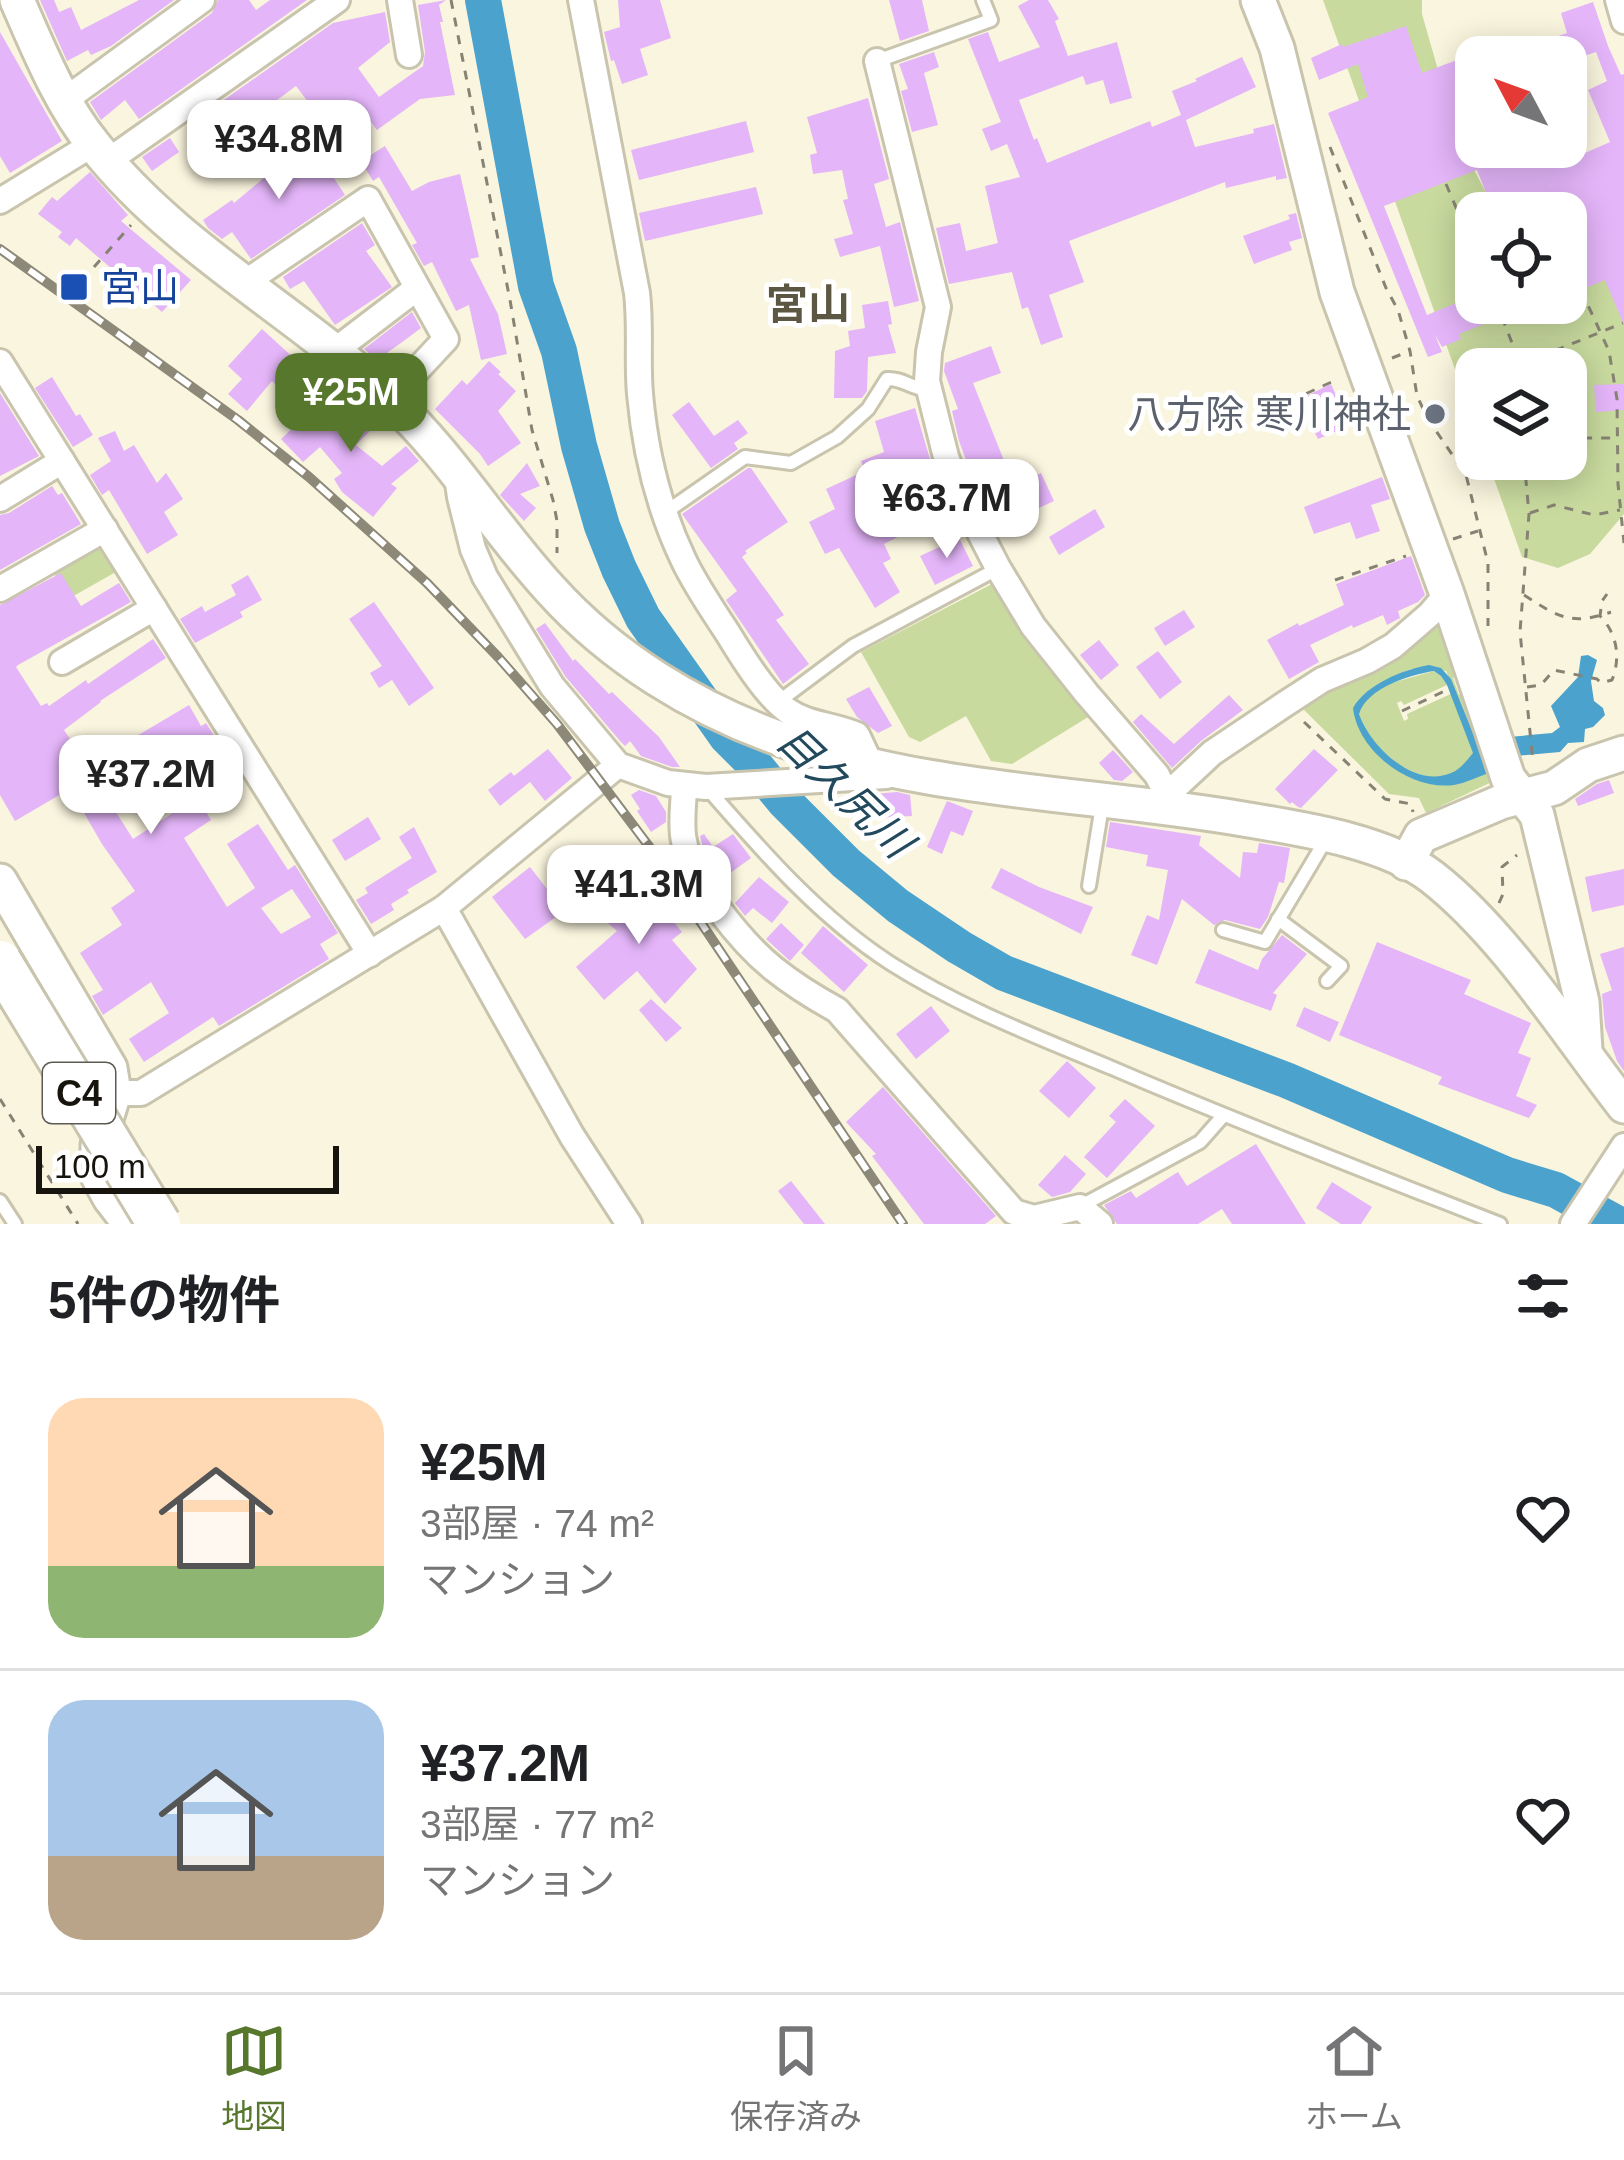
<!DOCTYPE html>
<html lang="ja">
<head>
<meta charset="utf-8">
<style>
	body { margin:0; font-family:Helvetica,"Noto Sans JP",sans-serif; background:#f2f2f2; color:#202124; height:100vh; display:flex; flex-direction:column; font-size:45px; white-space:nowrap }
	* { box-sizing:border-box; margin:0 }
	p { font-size:39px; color:#757577 }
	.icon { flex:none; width:66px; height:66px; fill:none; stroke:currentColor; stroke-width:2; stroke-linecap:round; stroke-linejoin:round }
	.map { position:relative; height:1224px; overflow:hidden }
	.details { display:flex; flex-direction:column; background:#fff; flex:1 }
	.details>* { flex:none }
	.needle { width:78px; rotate:311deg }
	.controls { position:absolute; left:1455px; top:36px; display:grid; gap:24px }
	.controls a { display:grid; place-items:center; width:132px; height:132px; border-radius:24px; background:#fff; box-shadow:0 6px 30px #0003; font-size:60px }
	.scale { position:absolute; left:36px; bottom:30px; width:303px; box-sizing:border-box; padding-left:12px; border:6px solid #16140c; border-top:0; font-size:33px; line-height:42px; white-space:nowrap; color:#16140c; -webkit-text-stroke:9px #fff; paint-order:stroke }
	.price { position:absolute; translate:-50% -102px; padding:0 27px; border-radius:24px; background:#fff; color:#222; font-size:39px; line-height:78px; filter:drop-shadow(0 3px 6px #0008) }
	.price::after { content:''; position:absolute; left:50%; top:72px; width:36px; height:27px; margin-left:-18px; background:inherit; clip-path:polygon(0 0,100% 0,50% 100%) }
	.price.current { background:#57772d; color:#fff }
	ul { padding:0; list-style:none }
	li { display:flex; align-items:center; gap:36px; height:300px; padding:0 48px }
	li+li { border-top:3px solid #e0e0e0 }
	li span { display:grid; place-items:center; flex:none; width:336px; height:240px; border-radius:36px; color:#555 }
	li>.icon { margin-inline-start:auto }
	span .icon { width:144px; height:144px; fill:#fffc; stroke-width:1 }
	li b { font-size:51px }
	h2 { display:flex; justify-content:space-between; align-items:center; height:144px; padding:0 48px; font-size:51px }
	.tabs { display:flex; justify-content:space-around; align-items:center; height:168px; border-top:3px solid #e0e0e0; background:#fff; font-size:33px; color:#757577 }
	.tabs a { display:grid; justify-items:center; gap:6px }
	.tabs .current { color:#57772d }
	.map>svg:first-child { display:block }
	.green { fill:#c8da9e; fill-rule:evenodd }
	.water { fill:#4ba3cd; fill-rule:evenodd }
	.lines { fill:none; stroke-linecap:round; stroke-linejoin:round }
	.river { stroke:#4ba3cd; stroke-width:36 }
	.building { fill:#e4b5f9; fill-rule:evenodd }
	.lane-casing { stroke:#c8c4ad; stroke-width:18 }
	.street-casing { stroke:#c8c4ad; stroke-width:30 }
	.secondary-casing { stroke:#c8c4ad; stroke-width:39 }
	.path { stroke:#868374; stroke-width:3; stroke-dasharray:9 9; stroke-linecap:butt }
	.lane { stroke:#fff; stroke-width:12 }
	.street { stroke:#fff; stroke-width:24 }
	.secondary { stroke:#fff; stroke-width:33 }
	.rail-casing { stroke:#8d8979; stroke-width:10 }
	.rail { stroke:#fff; stroke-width:6; stroke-dasharray:18; stroke-linecap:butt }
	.highway-bridge-casing { stroke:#c8c4ad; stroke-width:48; stroke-linecap:butt }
	.highway-bridge { stroke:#fff; stroke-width:42 }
	.transit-dot { fill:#1a4fb4; stroke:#fff; stroke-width:4.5 }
	.worship-dot { fill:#6b7280; stroke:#fff; stroke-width:4.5 }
	.labels { text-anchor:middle; stroke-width:10; stroke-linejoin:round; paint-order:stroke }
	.shield { fill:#fff; stroke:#5c5a55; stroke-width:3 }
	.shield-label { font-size:36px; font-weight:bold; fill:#16140c }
	.transit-label { font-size:39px; fill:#164399; stroke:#fff; text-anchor:start }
	.worship-label { font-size:39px; fill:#5b616d; stroke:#fff; text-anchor:end }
	.neighbourhood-label { font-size:42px; font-weight:bold; fill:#5b5743; stroke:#fff }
	.water-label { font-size:42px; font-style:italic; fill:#23495c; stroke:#fff }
</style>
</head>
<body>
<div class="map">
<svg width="1624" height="1224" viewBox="0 0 1624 1224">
	<rect width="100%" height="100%" fill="#faf5de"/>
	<g class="green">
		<path d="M1323,0H1422V14L1458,140L1497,213H1476V303H1566V267L1624,283V514L1590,554L1558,568L1522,557L1487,459H1566V369H1476V428Z"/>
		<path d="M102,538L121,569L70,598L51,569Z"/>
		<path d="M994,583L1093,714L1012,764L991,761L966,716L920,742L909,737L861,652Z"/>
		<path d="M1441,611L1463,673L1453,678L1459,695L1468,692L1498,779L1426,813L1419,798L1389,794L1297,703ZM1411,669L1446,671L1455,692L1407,714L1408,719L1404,721L1397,703L1401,701L1404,705L1447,685L1441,676L1434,671L1391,683L1387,680Z"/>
	</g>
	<g class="water">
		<path d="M1588,655L1597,660L1591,681L1594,701L1603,708L1605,715L1593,727L1585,729L1584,742L1568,743L1560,752L1516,756L1509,737L1552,733L1560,727L1551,706L1578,677L1581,656Z"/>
		<path d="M1429,665L1441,668L1451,679L1485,763L1488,764L1491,772C1480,776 1466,783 1454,785C1411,791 1358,752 1353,708C1367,684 1402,670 1429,665ZM1434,671L1441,676L1447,685L1473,753C1467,760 1460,770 1451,773C1414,789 1370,746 1359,714C1367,688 1409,675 1434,671Z"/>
	</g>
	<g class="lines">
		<path class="river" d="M483,0L536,286L559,351L579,446L602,526L619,569L643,618L727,737L754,764L784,801L846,863L898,906L959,947L1004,973L1286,1080L1507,1175L1556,1190L1618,1224"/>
	</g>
	<g class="building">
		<path d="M40,0H54L59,12L71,7L81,30L139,0H174L111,46L91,55L88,50L67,61Z"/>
		<path d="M218,0H249L256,10L270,0H307L139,119L125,100L101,120L90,102L212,13Z"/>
		<path d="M446,0L439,5L443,22H440L455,95L420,99L377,130L361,109L331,132L296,86L223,140L204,114L333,23L385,12L390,42L358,68L379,97L423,66L425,52L418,5Z"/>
		<path d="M618,0H660L671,38L640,49L648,75L622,84L614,60L611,61L604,32L620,27Z"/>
		<path d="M889,0H922L929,31L900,41Z"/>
		<path d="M1029,0H1048L1059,19L1055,21L1068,56L1117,42L1132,98L1110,104L1103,80L1086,85L1083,76L1019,100L1034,140L1037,138L1047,163L1150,121L1152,127L1181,115L1172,91L1197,81L1195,79L1242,57L1256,87L1186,120L1195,147L1254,133L1253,129L1274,124L1287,178L1276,180V176L1226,188L1225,182L1069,241L1084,282L1049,295L1063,337L1041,345L1028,307L1022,309L1012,272L949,284L936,228L960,223L966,251L998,243L985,186L1020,177L1007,144L991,151L982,129L1001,122L968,39L988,32L999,62L1040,47L1018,6Z"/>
		<path d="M1593,2L1608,46L1621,75L1624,74V325L1605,280L1566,296V213H1494L1477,170L1384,206L1427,315L1476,295V303L1535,304L1459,334L1461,339L1442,347L1435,335L1442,352L1428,357L1328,113L1368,97L1358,64L1319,80L1311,58L1342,44L1343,47L1406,26L1422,73L1476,53V147H1486L1490,156L1511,147H1575L1578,156L1610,142L1588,90L1607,81L1596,52L1575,59L1573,55L1556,57L1550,39L1567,33L1561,13Z"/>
		<path d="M0,32L62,141L10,173L0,156Z"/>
		<path d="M934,52L939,67L924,73L938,125L912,132L901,91L908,89L899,64Z"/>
		<path d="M868,98L889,179L874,184L886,227L900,222L919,301L894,307L880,246L840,257L834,239L853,234L843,200L848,199L842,170L813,174L810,155L817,153L807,117Z"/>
		<path d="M746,121L754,152L639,180L631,150Z"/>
		<path d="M170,138L179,152L152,171L142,157Z"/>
		<path d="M318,140L333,166L328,169L345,195L251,259L232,232L222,239L208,228L203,220L232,200L234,203L284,161Z"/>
		<path d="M385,146L412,191L429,182L460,174L479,257L470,259L498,314L507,354L481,360L469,305L456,311L432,262L424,266L412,245L417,243L379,177L373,181L361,161Z"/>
		<path d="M90,172L128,215L121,221L191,280L162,312L76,238L70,246L58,237L62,232L38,214L52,197L57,201Z"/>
		<path d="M756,187L763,214L645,241L639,213Z"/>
		<path d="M1296,213L1302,238L1289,242L1292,250L1254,264L1243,236L1290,219L1288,215Z"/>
		<path d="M362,223L375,245L366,251L392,287L335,325L304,281L290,289L283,277Z"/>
		<path d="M888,301L892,324L888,325L896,353L868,357L867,391L862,398H834L835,351L850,346L848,331L865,328L862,305Z"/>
		<path d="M412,312L421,328L405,340L377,360L364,349Z"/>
		<path d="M262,329L308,371L286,395L272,381L247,411L228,394L242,379L228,366Z"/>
		<path d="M991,346L1001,373L973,383L1007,468L1018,462L1027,480L1041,473L1054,501L1022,516L1005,482L979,495L959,441L952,411L958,409L944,371L945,363Z"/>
		<path d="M489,361L501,372L498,374L516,391L498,411L521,443L488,466L480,454L435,409L462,380L467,385Z"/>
		<path d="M52,377L76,416L80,414L93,435L73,447L35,388Z"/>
		<path d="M1331,384L1340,404L1345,401L1354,424L1318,439L1298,400Z"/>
		<path d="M1624,384V410L1596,412L1594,385Z"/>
		<path d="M1476,389V437L1470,438L1459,393Z"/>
		<path d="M0,393L39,456L0,476Z"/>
		<path d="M335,399L357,423L370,409L381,420L356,445L382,466L406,446L419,461L391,484L397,488L373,517L342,492L334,479L342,473L320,447L303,462L281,439L300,421L305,426Z"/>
		<path d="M689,402L714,436L738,420L748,433L734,443L738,449L711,468L672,415Z"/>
		<path d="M915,408L932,466L924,469L946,512L884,544L891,559L883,563L900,592L875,608L839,548L825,554L809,522L835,509L826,489L865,471L861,461L884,452L875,421Z"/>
		<path d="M115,431L124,451L134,445L157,483L166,473L183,499L164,512L178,535L147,554L109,490L102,495L90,475L111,461L98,438Z"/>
		<path d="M527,463L540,486L520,494L536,508L524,521L500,495Z"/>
		<path d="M748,468H751L788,522L745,551L747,553L742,557L784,615L776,620L809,664L783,684L726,600L737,591L682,514Z"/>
		<path d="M1382,477L1390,499L1371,505L1380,531L1356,539L1350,522L1314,534L1304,507Z"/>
		<path d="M52,486L58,495L62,493L81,524L0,570V515L9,513Z"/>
		<path d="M1095,509L1105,527L1059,555L1049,537Z"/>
		<path d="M959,538L973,566L935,585L920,556Z"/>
		<path d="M1411,556L1425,595L1418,602L1398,611L1400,618L1387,625L1383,615L1353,628L1352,625L1310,645L1319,662L1289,679L1267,640L1298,623L1299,626L1344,605L1336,584Z"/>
		<path d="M61,573L81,606L119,583L131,602L18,665L16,667L41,706L47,703L49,706L86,680L88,684L153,639L166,658L100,701L101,702L64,730L88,765L189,705L201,726L206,723L226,754L187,781L211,820L184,838L227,907L255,888L227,844L258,824L288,870L295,865L338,933L320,944L329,959L219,1026L213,1017L144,1062L129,1039L169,1013L151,982L103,1015L92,996L103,990L80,953L122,925L111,908L135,891L102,844L73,794L70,795L68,790L15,821L0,795V605ZM160,778L179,809L133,839L114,809L130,799L128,795ZM292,889L311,917L281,934L261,908Z"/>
		<path d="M248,575L262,600L240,612L243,617L195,643L180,619L202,606L205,612L236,595L231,585Z"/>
		<path d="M374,602L434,688L409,706L392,680L379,688L370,673L382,666L349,619Z"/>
		<path d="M1184,610L1195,627L1165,646L1154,628Z"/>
		<path d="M545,623L573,661L575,659L609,694L612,692L659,737L680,767H672L641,756L630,741L625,746L620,741L565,676L536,629Z"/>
		<path d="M1099,640L1119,665L1101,680L1080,655Z"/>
		<path d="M1158,651L1182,682L1160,699L1136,667Z"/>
		<path d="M869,687L892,726L878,733L857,717L846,699Z"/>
		<path d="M1229,695L1243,710L1201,741L1172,768L1133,722L1141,714L1174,744Z"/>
		<path d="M548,749L572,778L545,801L530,782L500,806L488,790L511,772L514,776Z"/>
		<path d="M1314,749L1338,770L1301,808L1298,807L1292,802L1290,804L1275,789Z"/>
		<path d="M1113,750L1133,772L1122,781L1114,780L1099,763Z"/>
		<path d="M1609,780L1614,793L1578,806L1575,799L1597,784Z"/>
		<path d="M639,790L656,796L666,812V822L651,832L637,811L640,809L631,795Z"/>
		<path d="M897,792L910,795L912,816L876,818L874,794Z"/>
		<path d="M947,801L973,811L963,836L951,831L942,854L927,847Z"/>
		<path d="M368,817L381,839L345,861L332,840Z"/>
		<path d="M1110,822L1201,836L1199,845L1240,878L1243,852L1257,853L1259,843L1290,848L1284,883L1279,882L1268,917L1260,929L1225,920L1214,925L1182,899L1157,965L1131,955L1147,915L1159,920L1168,870L1146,866L1148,855L1106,847Z"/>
		<path d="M414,827L437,872L407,890L409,893L391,904L394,910L371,924L356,900L368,893L365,888L412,858L399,837Z"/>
		<path d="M704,834L713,847L733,834L751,858L719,881L704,852L700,836Z"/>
		<path d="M530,867L547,889L576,870L591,892L525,939L492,897Z"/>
		<path d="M1001,868L1039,887L1093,907L1081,934L991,888Z"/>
		<path d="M1624,869V905L1592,912L1585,877Z"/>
		<path d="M644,873L656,885L649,892L682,932L672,940L697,969L665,1004L637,971L604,1000L576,967L617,931L602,918Z"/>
		<path d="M759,877L789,902L772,923L753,908L745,916L735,903Z"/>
		<path d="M781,923L804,945L790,961L766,939Z"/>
		<path d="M823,926L868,965L844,992L801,953Z"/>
		<path d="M1282,935L1307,954L1273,993L1277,995L1271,1011L1195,983L1209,949L1258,970L1262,959Z"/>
		<path d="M1377,942L1471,980L1464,994L1531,1023L1518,1053L1531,1058L1516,1096L1537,1105L1529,1118L1438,1084L1442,1077L1339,1035Z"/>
		<path d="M1624,947V1071L1617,1061L1605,1027L1602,994L1612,990L1600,954Z"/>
		<path d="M651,999L682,1028L666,1042L639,1010Z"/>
		<path d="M931,1006L950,1031L916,1059L896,1034Z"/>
		<path d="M1304,1007L1339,1022L1330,1042L1296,1026Z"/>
		<path d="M1067,1061L1096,1088L1069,1118L1039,1091Z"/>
		<path d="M883,1087L996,1216L985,1224H924L872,1156L876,1154L846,1122Z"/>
		<path d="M1125,1099L1155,1126L1107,1178L1084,1157L1116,1122L1109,1116Z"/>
		<path d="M1256,1144L1306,1224H1232L1222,1209L1198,1224H1117L1104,1205L1131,1191L1136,1198L1178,1172L1187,1186Z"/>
		<path d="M1065,1155L1086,1174L1070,1192L1052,1197L1038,1185Z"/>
		<path d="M791,1181L825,1224H804L778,1191Z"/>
		<path d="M1332,1182L1372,1207L1361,1224H1341L1316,1208Z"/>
	</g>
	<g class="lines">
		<defs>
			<g id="lane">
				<path d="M877,61L991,20L983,0"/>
				<path d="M666,512L745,457L791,463L837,437L868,409L887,379C903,378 911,389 929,390"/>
				<path d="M778,702L853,646L997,569"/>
				<path d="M707,788C762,851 819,917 890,963C959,1007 1037,1037 1112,1068C1240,1123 1370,1173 1500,1224"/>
				<path d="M1089,886L1102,806"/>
				<path d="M1278,919L1341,966L1327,981"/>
				<path d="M1223,930L1265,942L1328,836"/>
				<path d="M0,1201L15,1224"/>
				<path d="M1081,1206L1200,1142L1223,1116"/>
			</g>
			<g id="street">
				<path d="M400,0L409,55"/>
				<path d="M581,0L637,293C641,327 637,360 640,394C645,451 659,509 684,561C696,586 712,609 727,632C741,655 766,696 788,711C808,725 835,725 857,735L872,767"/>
				<path d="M1618,0L1624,21"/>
				<path d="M877,61L938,307L929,352L927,381L946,457L964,502L998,568L1033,626L1087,694L1157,775L1167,795L1168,807"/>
				<path d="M65,100L202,0"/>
				<path d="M108,161L337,0"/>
				<path d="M0,201L93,144"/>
				<path d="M243,284L368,199L446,339L390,399"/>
				<path d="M333,352L417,288"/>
				<path d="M0,362L370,954"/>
				<path d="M457,476L460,497L473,549L485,577L552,686L618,765L668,783L706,787L886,776"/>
				<path d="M0,499L62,461"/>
				<path d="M0,589L105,529"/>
				<path d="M62,662L154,608"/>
				<path d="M684,785C684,803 680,824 684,841C691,882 743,944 774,969C794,985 815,998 837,1010L1014,1212L1034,1218L1080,1207L1100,1224"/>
				<path d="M1167,795L1212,753L1285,704L1322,680L1367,661L1393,646L1430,614L1447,594"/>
				<path d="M444,908L572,1136L629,1224"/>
				<path d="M114,1093H141L444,908L618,765"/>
				<path d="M1573,1224L1624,1146"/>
			</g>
			<g id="secondary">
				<path d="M17,0C39,50 60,103 94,145C176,249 295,310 391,400C451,456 494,528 550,589C612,658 694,708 781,739C921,791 1088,793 1237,818C1296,828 1384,840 1432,877C1505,934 1567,1033 1624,1106"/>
				<path d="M1258,0L1277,48L1337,292L1447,594L1508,778L1537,815L1582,1002L1585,1050"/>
				<path d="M1406,863L1421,836L1501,802L1554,788L1588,765L1624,753"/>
				<path d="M0,881L110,1068L114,1093L98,1145V1176L110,1198L130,1224"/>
			</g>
		</defs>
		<use href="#lane" class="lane-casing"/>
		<use href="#street" class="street-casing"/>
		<use href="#secondary" class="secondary-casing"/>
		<g class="path">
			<path d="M451,0L510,300L532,430L553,500L557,521V553"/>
			<path d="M1330,147L1386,288L1398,310L1410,351L1417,396L1428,419L1466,475L1488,563V626"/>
			<path d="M1446,184L1476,254"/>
			<path d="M94,267L131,225"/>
			<path d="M1581,290L1609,351L1617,399L1618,484L1624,543"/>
			<path d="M1502,317L1522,369"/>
			<path d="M1392,358L1410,351"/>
			<path d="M1522,364L1623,323"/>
			<path d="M1290,401L1338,379"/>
			<path d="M1566,444L1586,438H1617"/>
			<path d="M1524,459L1529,514L1520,632L1533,762"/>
			<path d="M1467,474L1522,464"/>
			<path d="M1530,513L1554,505L1594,515L1620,510"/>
			<path d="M1453,539L1478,531"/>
			<path d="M1335,580L1406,556"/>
			<path d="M1524,595C1558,617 1571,626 1611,612"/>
			<path d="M1527,687L1541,685L1554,670L1597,679L1601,683L1612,680C1621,658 1617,633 1600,616L1602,601L1607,594"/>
			<path d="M1402,711L1449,689"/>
			<path d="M1304,722L1385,799L1411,804L1413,812"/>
			<path d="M1499,903L1503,894L1502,867L1517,855"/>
			<path d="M0,1099L78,1224"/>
		</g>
		<use href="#lane" class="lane"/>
		<use href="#street" class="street"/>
		<use href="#secondary" class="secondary"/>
		<defs>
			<path id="rail" d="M0,249L238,420L309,477L427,583L499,658L557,724L657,857L903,1224"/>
		</defs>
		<use href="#rail" class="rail-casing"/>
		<use href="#rail" class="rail"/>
		<defs>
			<path id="highway-bridge" d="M0,962L159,1224"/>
		</defs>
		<use href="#highway-bridge" class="highway-bridge-casing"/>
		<use href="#highway-bridge" class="highway-bridge"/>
	</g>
	<rect class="transit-dot" x="59" y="272" width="30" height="30" rx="6"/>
	<circle class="worship-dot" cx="1435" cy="414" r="12"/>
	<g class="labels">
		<rect class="shield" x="43" y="1063" width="72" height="60" rx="9"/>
		<g class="shield-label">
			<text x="79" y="1106">C4</text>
		</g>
		<g class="transit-label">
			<text x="101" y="301">宮山</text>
		</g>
		<g class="worship-label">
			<text x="1411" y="428">八方除 寒川神社</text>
		</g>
		<g class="neighbourhood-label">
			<text x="808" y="319">宮山</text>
		</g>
		<g class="water-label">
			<text transform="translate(845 791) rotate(44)" y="15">目久尻川</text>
		</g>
	</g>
</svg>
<div class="controls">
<a><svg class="needle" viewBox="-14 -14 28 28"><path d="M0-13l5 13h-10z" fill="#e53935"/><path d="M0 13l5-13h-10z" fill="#757577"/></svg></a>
<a><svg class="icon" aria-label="locate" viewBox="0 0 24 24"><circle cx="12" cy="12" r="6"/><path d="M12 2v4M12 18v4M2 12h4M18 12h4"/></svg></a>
<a><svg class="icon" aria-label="layers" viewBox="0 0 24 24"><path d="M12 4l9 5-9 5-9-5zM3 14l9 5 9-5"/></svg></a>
</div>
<div class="scale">100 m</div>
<b class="price" style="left:279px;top:202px">¥34.8M</b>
<b class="price current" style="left:351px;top:455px">¥25M</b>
<b class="price" style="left:947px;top:561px">¥63.7M</b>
<b class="price" style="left:151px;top:837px">¥37.2M</b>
<b class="price" style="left:639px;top:947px">¥41.3M</b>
</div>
<section class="details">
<h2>5件の物件<svg class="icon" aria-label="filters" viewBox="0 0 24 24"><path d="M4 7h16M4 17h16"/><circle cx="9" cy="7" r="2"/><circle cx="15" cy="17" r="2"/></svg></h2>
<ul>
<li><span style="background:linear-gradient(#ffd9b3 70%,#8fb573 0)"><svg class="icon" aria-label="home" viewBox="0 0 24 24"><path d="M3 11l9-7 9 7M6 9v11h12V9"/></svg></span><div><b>¥25M</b><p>3部屋 · 74 m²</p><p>マンション</p></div><svg class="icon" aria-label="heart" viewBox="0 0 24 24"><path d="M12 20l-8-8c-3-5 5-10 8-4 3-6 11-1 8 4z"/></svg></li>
<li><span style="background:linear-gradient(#a9c7e8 65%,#b9a48a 0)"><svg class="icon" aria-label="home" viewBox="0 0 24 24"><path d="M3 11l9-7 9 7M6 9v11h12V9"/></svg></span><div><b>¥37.2M</b><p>3部屋 · 77 m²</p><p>マンション</p></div><svg class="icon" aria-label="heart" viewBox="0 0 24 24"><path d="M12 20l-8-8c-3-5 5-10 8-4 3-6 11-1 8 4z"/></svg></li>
</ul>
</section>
<nav class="tabs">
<a class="current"><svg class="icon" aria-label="map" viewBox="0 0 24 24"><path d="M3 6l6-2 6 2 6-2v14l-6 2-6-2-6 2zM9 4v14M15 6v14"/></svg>地図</a>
<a><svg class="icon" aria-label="saved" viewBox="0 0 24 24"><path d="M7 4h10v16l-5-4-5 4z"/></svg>保存済み</a>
<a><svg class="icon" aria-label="home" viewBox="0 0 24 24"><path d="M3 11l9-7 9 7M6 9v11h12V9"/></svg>ホーム</a>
</nav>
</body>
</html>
